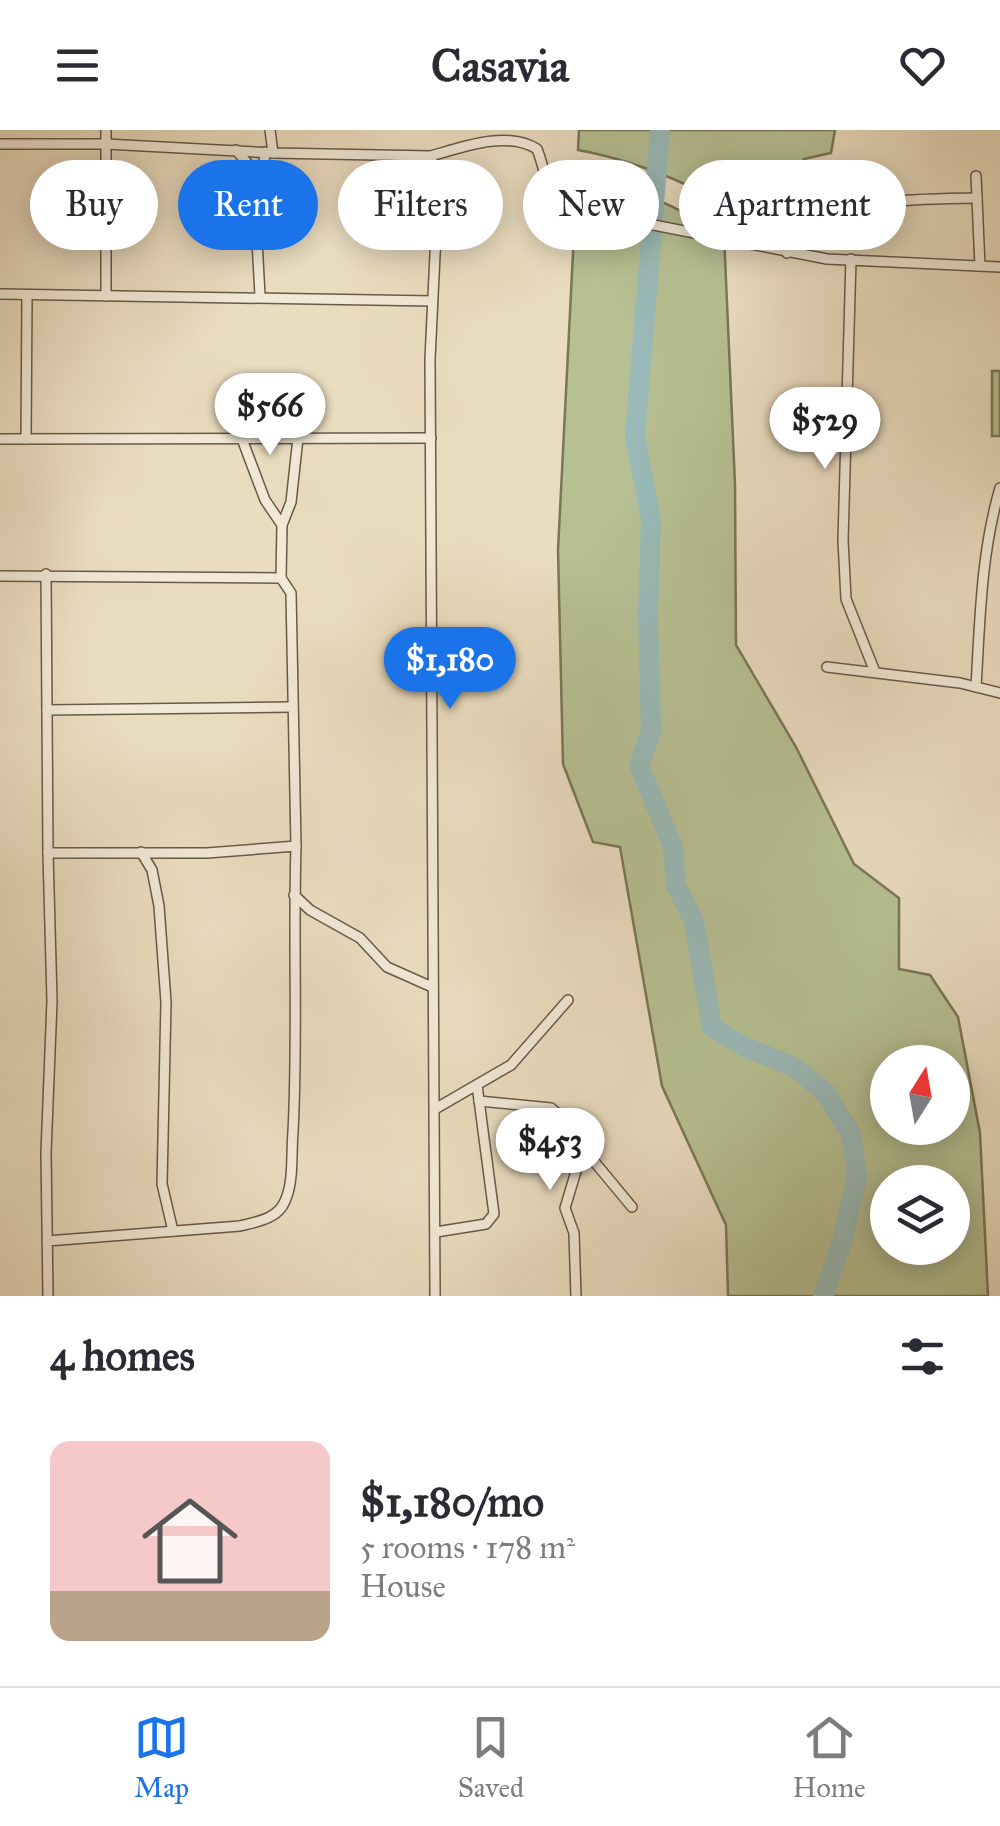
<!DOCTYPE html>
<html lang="en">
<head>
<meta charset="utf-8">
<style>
	body { margin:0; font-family:"IM FELL Great Primer",serif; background:#f2f2f3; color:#2b2b33; height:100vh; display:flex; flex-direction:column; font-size:38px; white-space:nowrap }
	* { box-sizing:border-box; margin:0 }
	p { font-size:32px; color:#7c7c81 }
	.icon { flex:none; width:55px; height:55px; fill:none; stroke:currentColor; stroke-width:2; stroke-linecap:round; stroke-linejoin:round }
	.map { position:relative; height:1166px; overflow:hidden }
	.details { display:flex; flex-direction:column; background:#fff; flex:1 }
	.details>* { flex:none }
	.banner { position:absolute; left:30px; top:30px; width:940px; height:90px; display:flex; gap:20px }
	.needle { width:65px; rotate:11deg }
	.buttons { position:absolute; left:870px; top:915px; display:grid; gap:20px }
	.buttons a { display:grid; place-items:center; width:100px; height:100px; border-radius:50%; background:#fff; box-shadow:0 5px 25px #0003; font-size:50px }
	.price { position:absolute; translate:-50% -85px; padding:0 22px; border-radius:35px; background:#fff; color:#222; font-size:32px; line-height:65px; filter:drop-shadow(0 2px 5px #0008) }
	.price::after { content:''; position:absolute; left:50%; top:60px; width:30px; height:22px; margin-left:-15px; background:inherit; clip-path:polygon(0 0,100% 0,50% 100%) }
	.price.on { background:#1a73e8; color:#fff }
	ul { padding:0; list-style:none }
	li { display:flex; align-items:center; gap:30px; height:250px; padding:0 50px }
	li span { display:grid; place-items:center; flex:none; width:280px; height:200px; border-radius:20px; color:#555 }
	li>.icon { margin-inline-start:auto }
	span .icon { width:120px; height:120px; fill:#fffc; stroke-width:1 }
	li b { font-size:42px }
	h2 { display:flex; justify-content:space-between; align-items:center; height:120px; padding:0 50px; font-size:42px }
	.pill { padding:0 35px; border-radius:45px; background:#fff; box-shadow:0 5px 25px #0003; font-size:35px; line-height:90px }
	.pill.on { background:#1a73e8; color:#fff }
	header { display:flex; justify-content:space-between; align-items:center; height:130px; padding:0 50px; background:#fff; font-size:45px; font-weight:800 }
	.menu { display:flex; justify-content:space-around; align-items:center; height:140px; border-top:2px solid #e1e1e2; background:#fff; font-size:28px; color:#7c7c81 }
	.menu a { display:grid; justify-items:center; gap:5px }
	.menu .on { color:#1a73e8 }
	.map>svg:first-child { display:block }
	.green { fill:#b6c093; stroke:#7a7659; stroke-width:2.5; fill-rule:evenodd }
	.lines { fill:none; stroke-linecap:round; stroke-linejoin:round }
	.river { stroke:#99bab8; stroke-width:20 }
	.minor-casing { stroke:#6a5947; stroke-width:12 }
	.minor { stroke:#f1e8d5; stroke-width:9 }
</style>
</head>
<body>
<header><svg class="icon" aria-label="menu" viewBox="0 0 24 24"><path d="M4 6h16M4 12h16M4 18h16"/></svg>Casavia<svg class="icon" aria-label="heart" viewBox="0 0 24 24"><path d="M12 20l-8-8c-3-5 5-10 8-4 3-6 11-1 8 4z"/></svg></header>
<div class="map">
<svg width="1000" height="1166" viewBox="0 0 1000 1166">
	<rect width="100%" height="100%" fill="#eadcbf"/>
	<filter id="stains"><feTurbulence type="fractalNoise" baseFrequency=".002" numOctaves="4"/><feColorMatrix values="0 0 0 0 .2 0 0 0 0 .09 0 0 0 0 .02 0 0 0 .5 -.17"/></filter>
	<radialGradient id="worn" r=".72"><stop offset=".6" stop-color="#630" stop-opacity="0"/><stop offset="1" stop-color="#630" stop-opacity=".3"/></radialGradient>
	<g class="green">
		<path d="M579,0H835L831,23L804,29L787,107C719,69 655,34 578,20Z"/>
		<path d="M577,44C633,57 675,75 724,105L735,354L736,515L796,617L854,734L899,768V839L930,845L958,887L980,1003L988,1166H728L726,1095L662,956L620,717L593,712L563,634L558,420ZM888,932H952V998H888ZM888,1052H952V1118H888Z"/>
		<rect x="992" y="241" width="8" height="65"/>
	</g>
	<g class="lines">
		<path class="river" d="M660,0L635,306L651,390L648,486L651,602L639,635L673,717L676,755L694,791L712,897L745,917L794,937L825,962L852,1006L857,1048L841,1115L823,1166"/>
		<defs>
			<g id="minor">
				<path d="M270,0L273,23"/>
				<path d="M0,14H106L273,23L431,26L438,62L430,229L435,1166"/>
				<path d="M236,20L261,49"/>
				<path d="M431,26C462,17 507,0 537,19C547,44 545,67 572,79L827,129L1000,137"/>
				<path d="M976,46L980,136"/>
				<path d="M787,123C790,116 793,107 798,102C835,67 929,69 977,68"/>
				<path d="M851,129L843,410L846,469L875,542"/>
				<path d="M0,164L432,171"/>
				<path d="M106,166V0"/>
				<path d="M260,166L257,110L265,22"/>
				<path d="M0,309L431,308"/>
				<path d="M26,309L27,165"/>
				<path d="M242,309L265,370L282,395"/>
				<path d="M46,444L48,723"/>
				<path d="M0,446L281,448"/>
				<path d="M827,537L960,553L1000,563"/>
				<path d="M976,557C980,489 981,423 1000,358"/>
				<path d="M47,580L292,577"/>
				<path d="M296,716L291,463L281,448L282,395L291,372L298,308"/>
				<path d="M141,722L152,740L159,776L166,872L162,1054L173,1101"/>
				<path d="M294,765L310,780L360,808L387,837L432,857"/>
				<path d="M479,971L551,978L575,998L583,1018L632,1077"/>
				<path d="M435,979L511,935L568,870"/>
				<path d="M436,1102L486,1094L494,1084L477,955"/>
				<path d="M47,1111L240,1096C256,1092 278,1089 285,1071C294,1052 291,1023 293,1002C298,907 293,812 296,716L207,723H48L52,871L46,1023L48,1166"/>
				<path d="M576,1166L574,1103L565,1078L583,1018"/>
			</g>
		</defs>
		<use href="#minor" class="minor-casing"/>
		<use href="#minor" class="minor"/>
	</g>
	<rect width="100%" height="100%" filter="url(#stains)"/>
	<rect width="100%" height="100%" fill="url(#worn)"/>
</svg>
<div class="buttons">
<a><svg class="needle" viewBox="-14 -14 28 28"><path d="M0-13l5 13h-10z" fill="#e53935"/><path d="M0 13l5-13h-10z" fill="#7c7c81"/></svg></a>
<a><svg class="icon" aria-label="layers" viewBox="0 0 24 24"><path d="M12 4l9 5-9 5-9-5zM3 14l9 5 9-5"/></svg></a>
</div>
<b class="price" style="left:270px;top:328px">$566</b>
<b class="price" style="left:825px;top:342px">$529</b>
<b class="price on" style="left:450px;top:582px">$1,180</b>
<b class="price" style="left:550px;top:1063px">$453</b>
<div class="banner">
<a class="pill">Buy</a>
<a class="pill on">Rent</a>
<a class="pill">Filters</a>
<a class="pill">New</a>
<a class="pill">Apartment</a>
</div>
</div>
<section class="details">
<h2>4 homes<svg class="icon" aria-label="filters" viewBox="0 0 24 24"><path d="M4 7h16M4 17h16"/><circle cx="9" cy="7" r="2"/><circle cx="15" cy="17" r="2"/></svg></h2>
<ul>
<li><span style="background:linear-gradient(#f6c9c9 75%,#b9a48a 0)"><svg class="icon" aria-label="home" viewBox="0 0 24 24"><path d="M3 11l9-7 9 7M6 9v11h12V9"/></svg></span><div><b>$1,180/mo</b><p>5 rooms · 178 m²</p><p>House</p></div></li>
</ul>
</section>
<nav class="menu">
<a class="on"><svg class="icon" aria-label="map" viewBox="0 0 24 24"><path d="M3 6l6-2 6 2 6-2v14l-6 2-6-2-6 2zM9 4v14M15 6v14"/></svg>Map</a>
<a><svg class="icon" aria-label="saved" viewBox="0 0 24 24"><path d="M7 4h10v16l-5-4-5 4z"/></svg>Saved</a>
<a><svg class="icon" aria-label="home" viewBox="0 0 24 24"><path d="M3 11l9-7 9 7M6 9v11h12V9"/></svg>Home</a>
</nav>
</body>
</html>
